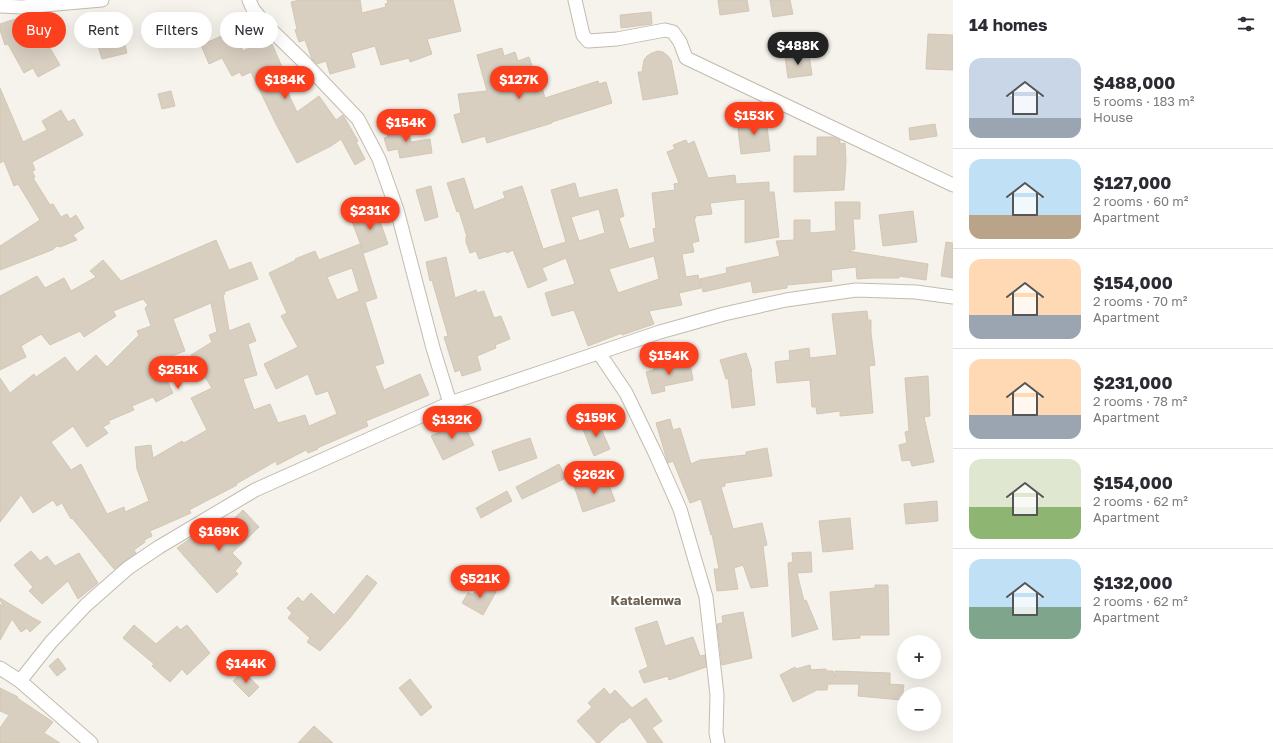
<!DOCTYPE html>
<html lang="en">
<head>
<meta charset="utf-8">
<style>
	body { margin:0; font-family:"Golos Text",sans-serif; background:#f2f2f3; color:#2b2b33; height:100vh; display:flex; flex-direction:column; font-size:15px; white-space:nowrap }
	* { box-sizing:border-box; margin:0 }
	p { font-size:13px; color:#7c7c81 }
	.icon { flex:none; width:22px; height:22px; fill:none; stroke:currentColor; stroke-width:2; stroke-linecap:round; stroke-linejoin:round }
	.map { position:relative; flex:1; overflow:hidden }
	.side { display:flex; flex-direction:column; background:#fff; width:320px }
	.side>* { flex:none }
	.banner { position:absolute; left:12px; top:12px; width:380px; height:36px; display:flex; gap:8px }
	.fabs { position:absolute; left:897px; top:635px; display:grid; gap:8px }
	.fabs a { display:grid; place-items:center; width:44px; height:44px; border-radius:50%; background:#fff; box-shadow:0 4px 16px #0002; font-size:20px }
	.price { position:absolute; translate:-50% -34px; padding:0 9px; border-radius:14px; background:#fc3f1d; color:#fff; font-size:13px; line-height:26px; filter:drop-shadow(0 1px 2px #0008) }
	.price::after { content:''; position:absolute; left:50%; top:24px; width:12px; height:9px; margin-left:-6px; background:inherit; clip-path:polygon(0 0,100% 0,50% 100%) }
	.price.active { background:#222; color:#fff }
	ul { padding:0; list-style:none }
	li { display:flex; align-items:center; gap:12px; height:100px; padding:0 16px }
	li+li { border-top:1px solid #e1e1e2 }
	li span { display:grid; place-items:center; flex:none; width:112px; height:80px; border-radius:12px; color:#555 }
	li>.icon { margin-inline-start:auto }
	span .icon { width:48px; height:48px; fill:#fffc; stroke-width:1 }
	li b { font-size:17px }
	h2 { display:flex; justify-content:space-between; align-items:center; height:48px; padding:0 16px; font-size:17px }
	.chip { padding:0 14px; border-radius:18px; background:#fff; box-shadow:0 4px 16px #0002; font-size:14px; line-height:36px }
	.chip.active { background:#fc3f1d; color:#fff }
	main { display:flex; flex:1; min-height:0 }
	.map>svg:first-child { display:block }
	.building { fill:#d8cfc1; stroke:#d3c7b4; fill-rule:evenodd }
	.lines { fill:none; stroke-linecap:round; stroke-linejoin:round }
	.minor-casing { stroke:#c2bbae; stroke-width:15 }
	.minor { stroke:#fff; stroke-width:13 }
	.labels { text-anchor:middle; stroke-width:4; stroke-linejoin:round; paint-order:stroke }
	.quarter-label { font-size:13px; font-weight:bold; fill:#6e6250; stroke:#fff }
</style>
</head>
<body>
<main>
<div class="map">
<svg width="953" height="743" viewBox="0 0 953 743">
	<rect width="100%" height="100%" fill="#f6f3ec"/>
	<g class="building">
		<path d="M300,0H360L362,13L386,7L385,4L388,3L387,0H453L461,31L427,39L432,54L410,62L409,58L381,65L375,46L351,53L355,67L330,74L326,61L317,64L312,59L305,40L299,42L295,30L297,29L291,2Z"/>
		<path d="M718,0H747L749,11L720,15Z"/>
		<path d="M770,0H790L793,14L773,17Z"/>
		<path d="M651,12L652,24L621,28L620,15Z"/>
		<path d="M22,17L27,34L38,28L60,65L38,77L33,68L24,73L8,44L5,45L0,30V24Z"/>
		<path d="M121,31L127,53L102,59L95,36L109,32L110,34Z"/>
		<path d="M233,31L243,51L266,40L268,46L272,44L282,67L277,70L297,112L319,96L336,120L343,115L358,141L356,142L365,159L355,165L341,139L331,146L297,163L276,124L251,72L242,76L240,72L232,76L222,58L209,64L201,45Z"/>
		<path d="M928,34L953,35V70L926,69Z"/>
		<path d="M502,48L504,56L515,52L518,61L529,57L536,77L539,76L545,98L598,81L599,84L606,82L612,103L552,122V123L487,143L485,136L462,143L454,115L461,113L458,94L487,91L477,55Z"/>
		<path d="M658,51L663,52L668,56L671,60L678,94L643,100L638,72H642L644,60L647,56L652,53Z"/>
		<path d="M809,54L812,75L788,78L785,57Z"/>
		<path d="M0,88L23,142L47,130L42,121L61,110L68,122L74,119L83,135L32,162L35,170L32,171L35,177L33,178L50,205L53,204L61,217L67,214L70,219L76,215L84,228L73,235L77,240L60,247L57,246L52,250L0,270V246L40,220L18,184L14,186L4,161L0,163Z"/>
		<path d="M171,91L175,106L162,109L158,94Z"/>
		<path d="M766,118L770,151L741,154L737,121Z"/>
		<path d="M935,124L937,136L910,140L909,128Z"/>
		<path d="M407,125L411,142L430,139L432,153L400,158L398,149L388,151L384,138L388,137L386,131Z"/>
		<path d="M817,137H833L840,140V144L845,143L846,161L844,190L794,192V156H817Z"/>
		<path d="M686,140L688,144L694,141L708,178L735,175L736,184L769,182V192H774L779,237L745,243V199L710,203L712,214L695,216L696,218H694L699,241L692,243L694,252L682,254L686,277L698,275L701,288L679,293L682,305L649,311L654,324L622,335V333L588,346L574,310L552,316L545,293L575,284L566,258L542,268L547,280L528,288L513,250L507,253L506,251L479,259L476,251L470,253L466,242V237H467L459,211L457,212L447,183L464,178L474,210L505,198L503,192L522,186L543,249L566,242L551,190L575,183L579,198L617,189L624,216L619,218L629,249L655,242L653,229L656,228L652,193L675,190L674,184L679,183L667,152L675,149L673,145ZM599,209L605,233L579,241L571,217ZM654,256L659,279L618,293L609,269Z"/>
		<path d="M431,186L438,217L425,221L416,190Z"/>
		<path d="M835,202H860V219H853L855,249L848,251L928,264L926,280L899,276V278H872L857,279L856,267L831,270L832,281L787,285V288L753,293L751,281L703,292L700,279L727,273L726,268L780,256L776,241L794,240V220H810V233L836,231Z"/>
		<path d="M376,210L388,244L364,253L351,219Z"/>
		<path d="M913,211L917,242L883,246L879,215Z"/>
		<path d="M216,240L229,270L251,262L258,279L224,292L225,294L223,295L229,331L249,323L256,341L248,344L257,375L243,379L254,410L270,404L278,423L305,415L309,426L337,414L328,391L316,395L308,374L276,389L264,364L298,347L281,316L287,313L269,273L296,260L295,259L315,251L319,260L360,244L377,298L365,302L384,363L375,366L384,390L420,374L429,395L366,421L368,426L317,448L318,449L308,453L306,450L277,465L276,461L236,484L237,485L189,510L191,513L150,531L152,536L144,540L145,542L134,550L136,553L114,569L72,518L71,519L62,503L57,506L53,500L33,513L21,495L0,522V378L10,393L34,374L36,377L65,357L77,372L96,355L107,367L139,335L137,331L151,326L145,308L148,305L143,299L113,311L116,316L84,337L80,331L50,345L41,334L21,346L26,357L0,370V296L37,276L45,288L64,278L71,291L96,277L90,271L103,260L121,281ZM352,268L359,291L337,300L327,277ZM211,303L217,332L209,335L212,342L191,355L212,388L191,398L207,430L184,443L182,441L153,458L151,445L135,447L137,469L149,501L125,512L124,507L107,514L81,464L71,470L51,442L73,426L87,447L108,433L103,427L110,423L108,421L134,410L132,406L153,397L156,402L173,393L158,361L185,351L173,319Z"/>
		<path d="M946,242L953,243V278L941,276Z"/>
		<path d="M446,257L455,298L476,290L477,293L484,291L494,318L501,316L510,339L495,345L496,348L477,356L481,370L462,376L460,370L455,372L444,337L448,336L432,280L430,281L426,262Z"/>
		<path d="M867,311L868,320H871V333L875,365L869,366L873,413L840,416V411L817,414L816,407H812L810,380L777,383L775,362L790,360L789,351L809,348L810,358L837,355L832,314Z"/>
		<path d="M746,353L752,371L751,372L755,405L732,408L728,378L726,379L720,360Z"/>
		<path d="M676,362L677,365L690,363L693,380L664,386L665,391L652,394L646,372L654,370L653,367Z"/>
		<path d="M928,376L930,416L924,417L934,462L912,466L910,460L902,461L899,445L907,443L905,432L909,431L905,378Z"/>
		<path d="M670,419L673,430L680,428L691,464L700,460L746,455V452L767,448L772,476L725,483V486L721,487L733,529L762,523L767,545L763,546L768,586L751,588L743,565L734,568L738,589L717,591L714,569H719L712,534L711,535L701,499L690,503L673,461L668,463L666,457L656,423Z"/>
		<path d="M597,420L610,449L594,456L582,427Z"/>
		<path d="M462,421L474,445L443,460L431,436Z"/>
		<path d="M530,438L537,458L499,471L492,451Z"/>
		<path d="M559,464L566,478L522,499L516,487Z"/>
		<path d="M595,479L596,483L607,480L615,501L583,512L574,486Z"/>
		<path d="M507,491L512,501L481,518L476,508Z"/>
		<path d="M937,501L938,521L906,524L904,504Z"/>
		<path d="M243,510L259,527L232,553L242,563L235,571L238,574L217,593L177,548L198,533L206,542L213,535L215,537Z"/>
		<path d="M850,518L853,549L823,552L819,521Z"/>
		<path d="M31,551L40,561L47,556L55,566L79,553L98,583L78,599L68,581L42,604L29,591L33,587L14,565Z"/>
		<path d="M811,552L812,572L797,573L804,601L806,600L818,629L792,637L788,563L793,562L792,553Z"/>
		<path d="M367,575L377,583L349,619L320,651L307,642L310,638L288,618L292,613L287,608L298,597L303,602L311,593L334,615Z"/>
		<path d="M480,583L496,592L483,615L462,603L468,593L473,595Z"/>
		<path d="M875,585H888L889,635H860V638L833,640L830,592L875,588Z"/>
		<path d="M0,598L33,618L41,622L30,632L27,628L21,632L12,619L0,640V604L4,607L0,600Z"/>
		<path d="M743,612L752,658L722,665L717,624L723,623L722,616Z"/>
		<path d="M657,621L665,646L693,637L700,656L705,655L706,667L669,680L668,676L644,683L639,671L648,667L635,628Z"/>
		<path d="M134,625L156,644L177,626L180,630L187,625L210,653L187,675L182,669L170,682L152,666L154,664L123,638Z"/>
		<path d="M58,658L66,669L57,676L49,666Z"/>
		<path d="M810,665L811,670L826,669V671H833L835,677V671L890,673V684H887L904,685L902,700L858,696L859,684H828L827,690H817L793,702L780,675L795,667L796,669Z"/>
		<path d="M243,671L259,687L249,697L233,681Z"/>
		<path d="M410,679L432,707L421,716L399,688Z"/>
		<path d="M0,688L18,697L17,698L53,722L44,733L60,743H0V728L9,715L0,711Z"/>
		<path d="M604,688L610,695L615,690L632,708L646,698L662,721L652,728L663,743H648L630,717L623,723L622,722L599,743H597L577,721L592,707L588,703Z"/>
		<path d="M314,726L333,743H298Z"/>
	</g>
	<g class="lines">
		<defs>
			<g id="minor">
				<path d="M249,0L253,9L266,25L303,61L358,119L379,159L397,210L433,348L450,403"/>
				<path d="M575,0L583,35L588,41L617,39L665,30L673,32L680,42L686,58L953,185"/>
				<path d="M0,6L22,7L102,0"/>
				<path d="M599,353L626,393L656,455L680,509L695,560L706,597L711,641L717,695L716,733L718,743"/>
				<path d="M0,668L20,681L91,743"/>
				<path d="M20,681L51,642L86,605L128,568L159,547L255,490L450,403L660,332L724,314L786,300L856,290L916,292L953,297"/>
			</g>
		</defs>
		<use href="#minor" class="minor-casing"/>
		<use href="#minor" class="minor"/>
	</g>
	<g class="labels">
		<g class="quarter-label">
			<text x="646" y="605">Katalemwa</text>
		</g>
	</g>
</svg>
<div class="fabs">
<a>+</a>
<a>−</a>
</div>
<b class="price active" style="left:798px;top:66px">$488K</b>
<b class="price" style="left:285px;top:100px">$184K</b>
<b class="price" style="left:519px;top:100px">$127K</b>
<b class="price" style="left:754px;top:136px">$153K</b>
<b class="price" style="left:406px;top:143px">$154K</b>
<b class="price" style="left:370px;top:231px">$231K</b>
<b class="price" style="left:669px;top:376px">$154K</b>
<b class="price" style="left:178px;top:390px">$251K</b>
<b class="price" style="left:596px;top:438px">$159K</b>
<b class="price" style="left:452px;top:440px">$132K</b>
<b class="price" style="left:594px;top:495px">$262K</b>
<b class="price" style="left:219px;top:552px">$169K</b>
<b class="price" style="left:480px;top:599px">$521K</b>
<b class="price" style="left:246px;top:684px">$144K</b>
<div class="banner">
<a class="chip active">Buy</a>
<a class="chip">Rent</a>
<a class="chip">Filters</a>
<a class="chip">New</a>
</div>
</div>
<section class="side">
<h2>14 homes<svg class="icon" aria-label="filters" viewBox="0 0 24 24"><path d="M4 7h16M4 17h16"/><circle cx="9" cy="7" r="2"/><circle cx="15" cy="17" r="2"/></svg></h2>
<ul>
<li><span style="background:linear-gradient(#c9d6e8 75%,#9aa5b1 0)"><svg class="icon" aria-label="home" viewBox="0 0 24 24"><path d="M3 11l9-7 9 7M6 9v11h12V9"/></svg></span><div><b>$488,000</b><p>5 rooms · 183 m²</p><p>House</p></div></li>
<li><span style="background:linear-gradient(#bfe0f5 70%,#b9a48a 0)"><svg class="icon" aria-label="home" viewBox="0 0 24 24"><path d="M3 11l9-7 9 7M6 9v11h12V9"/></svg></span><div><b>$127,000</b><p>2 rooms · 60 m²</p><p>Apartment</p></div></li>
<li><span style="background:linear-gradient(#ffd9b3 70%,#9aa5b1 0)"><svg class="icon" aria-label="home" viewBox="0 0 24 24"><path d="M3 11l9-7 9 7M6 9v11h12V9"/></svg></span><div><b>$154,000</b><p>2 rooms · 70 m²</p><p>Apartment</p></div></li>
<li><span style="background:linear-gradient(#ffd9b3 70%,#9aa5b1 0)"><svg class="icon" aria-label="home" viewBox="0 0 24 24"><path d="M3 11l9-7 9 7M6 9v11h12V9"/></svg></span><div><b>$231,000</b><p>2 rooms · 78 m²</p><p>Apartment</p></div></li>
<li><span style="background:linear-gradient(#dfe7d0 60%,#8fb573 0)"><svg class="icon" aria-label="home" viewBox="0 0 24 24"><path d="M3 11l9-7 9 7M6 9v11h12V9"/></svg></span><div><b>$154,000</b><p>2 rooms · 62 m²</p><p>Apartment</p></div></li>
<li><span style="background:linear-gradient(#bfe0f5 60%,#7fa58c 0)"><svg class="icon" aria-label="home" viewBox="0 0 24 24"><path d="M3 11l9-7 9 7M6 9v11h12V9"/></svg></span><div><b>$132,000</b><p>2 rooms · 62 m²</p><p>Apartment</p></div></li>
</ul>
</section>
</main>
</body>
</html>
